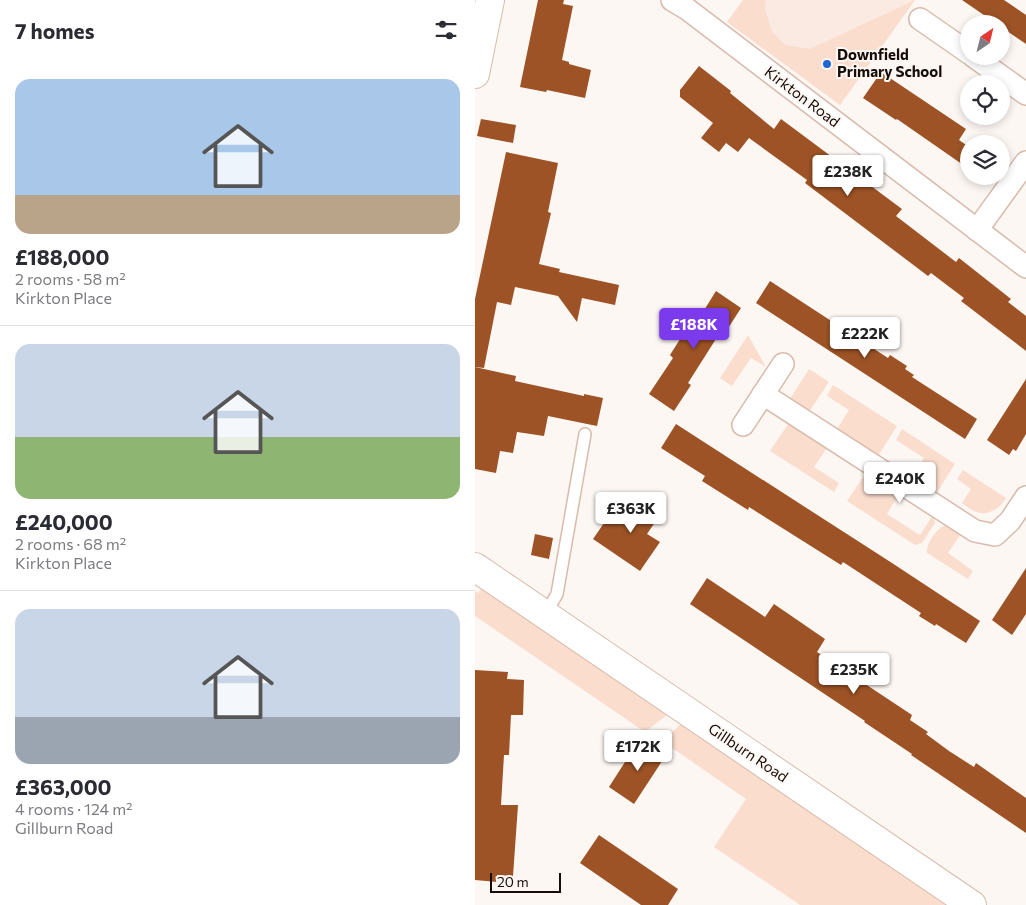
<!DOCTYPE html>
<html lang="en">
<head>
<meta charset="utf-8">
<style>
	body { margin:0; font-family:Commissioner,sans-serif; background:#f2f2f3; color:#2b2b33; height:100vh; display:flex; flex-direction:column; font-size:19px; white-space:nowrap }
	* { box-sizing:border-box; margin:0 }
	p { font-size:16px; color:#7c7c81 }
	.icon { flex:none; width:28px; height:28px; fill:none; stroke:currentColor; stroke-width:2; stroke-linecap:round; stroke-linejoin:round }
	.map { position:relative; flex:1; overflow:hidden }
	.sheet { display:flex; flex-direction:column; background:#fff; width:475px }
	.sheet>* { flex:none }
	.needle { width:32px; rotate:35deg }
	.controls { position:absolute; left:485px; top:15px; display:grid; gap:10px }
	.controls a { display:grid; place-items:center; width:50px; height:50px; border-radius:50%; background:#fff; box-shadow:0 2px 8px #0003; font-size:25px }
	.scale { position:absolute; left:15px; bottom:12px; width:71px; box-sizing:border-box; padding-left:5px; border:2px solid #170d08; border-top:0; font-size:14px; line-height:18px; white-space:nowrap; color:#170d08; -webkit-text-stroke:4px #fdf7f4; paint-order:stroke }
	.price { position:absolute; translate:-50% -42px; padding:0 11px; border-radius:5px; background:#fff; color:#222; font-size:16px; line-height:32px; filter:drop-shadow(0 1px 2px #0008) }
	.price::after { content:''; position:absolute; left:50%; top:30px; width:15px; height:11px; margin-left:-8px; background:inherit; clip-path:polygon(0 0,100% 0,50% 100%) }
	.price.on { background:#7c3aed; color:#fff }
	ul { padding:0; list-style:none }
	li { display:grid; align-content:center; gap:10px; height:265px; padding:0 15px }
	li+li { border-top:1px solid #e1e1e2 }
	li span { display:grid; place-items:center; height:155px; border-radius:15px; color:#555 }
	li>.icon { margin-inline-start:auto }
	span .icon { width:90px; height:90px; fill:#fffc; stroke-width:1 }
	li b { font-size:21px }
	h2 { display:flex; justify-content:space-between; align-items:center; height:60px; padding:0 15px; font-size:21px }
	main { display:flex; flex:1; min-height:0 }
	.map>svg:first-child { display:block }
	.built { fill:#faeae2 }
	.green { fill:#fbddce }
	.building { fill:#9d5325 }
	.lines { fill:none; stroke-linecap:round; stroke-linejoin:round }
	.lane-casing { stroke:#d8bbac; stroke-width:14 }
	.street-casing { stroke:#d8bbac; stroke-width:24 }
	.secondary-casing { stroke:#d8bbac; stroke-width:30 }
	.lane { stroke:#fff; stroke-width:11 }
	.street { stroke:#fff; stroke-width:21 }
	.secondary { stroke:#fff; stroke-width:28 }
	.poi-dot { fill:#2166d2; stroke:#fdf7f4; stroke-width:2 }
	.labels { text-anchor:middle; stroke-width:4; stroke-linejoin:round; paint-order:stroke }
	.poi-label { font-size:15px; font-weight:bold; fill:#170d08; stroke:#fdf7f4; text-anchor:start }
	.street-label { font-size:15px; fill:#170d08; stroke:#fdf7f4 }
</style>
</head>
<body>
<main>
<section class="sheet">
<h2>7 homes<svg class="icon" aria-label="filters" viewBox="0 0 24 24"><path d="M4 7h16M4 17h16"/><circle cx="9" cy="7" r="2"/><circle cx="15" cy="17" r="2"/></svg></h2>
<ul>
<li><span style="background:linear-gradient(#a9c7e8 75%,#b9a48a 0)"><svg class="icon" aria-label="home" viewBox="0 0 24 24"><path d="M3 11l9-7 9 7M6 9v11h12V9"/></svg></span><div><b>£188,000</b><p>2 rooms · 58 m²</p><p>Kirkton Place</p></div></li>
<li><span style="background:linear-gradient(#c9d6e8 60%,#8fb573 0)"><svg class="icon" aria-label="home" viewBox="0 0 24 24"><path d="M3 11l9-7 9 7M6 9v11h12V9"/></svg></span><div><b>£240,000</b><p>2 rooms · 68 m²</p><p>Kirkton Place</p></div></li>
<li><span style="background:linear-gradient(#c9d6e8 70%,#9aa5b1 0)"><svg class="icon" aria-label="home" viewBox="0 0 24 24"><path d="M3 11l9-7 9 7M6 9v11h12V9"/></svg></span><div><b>£363,000</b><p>4 rooms · 124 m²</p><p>Gillburn Road</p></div></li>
</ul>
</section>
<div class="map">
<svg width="551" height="905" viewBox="0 0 551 905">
	<rect width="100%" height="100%" fill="#fdf7f4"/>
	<path class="built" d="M268,0H440L365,105L252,22Z"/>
	<g class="green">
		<path d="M268,0H291L290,9L297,32L311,45L335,49L440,0L365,105L252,22Z"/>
		<path d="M273,335L291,367L276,358L257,386L245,378Z"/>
		<path d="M334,369L354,382L334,412L315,399Z"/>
		<path d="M358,385L422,426L403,456L362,429L374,410L352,396Z"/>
		<path d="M314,423L352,448L339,467L364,483L359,492L295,451Z"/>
		<path d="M427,429L480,464L461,494L437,478L449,458L421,440Z"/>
		<path d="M488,470L531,498C524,509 514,516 501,512C496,510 491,506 487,503L496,489L482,479Z"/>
		<path d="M391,473L424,494L412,514L445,535L458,515L460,523L447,543L440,545L372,501Z"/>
		<path d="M471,525L485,535L473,553L498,571L493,579L452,553C451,543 462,528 471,525Z"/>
		<path d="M7,588L193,714L170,732L0,616V591L3,593Z"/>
		<path d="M207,723L471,905H325L239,847L271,799L187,741Z"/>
	</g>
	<g class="building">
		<path d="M63,0H89L88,4L98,6L87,60L94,62V64L116,70L110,98L72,90L71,92L45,87Z"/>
		<path d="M487,0H529L551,15V44L526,27V24H522Z"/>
		<path d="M224,66L256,91L255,93L299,129L306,119L427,209L421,216L481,262L484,258L536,299L533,302L551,316V351L486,301L489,298L456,273L453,276L330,183L332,180L274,138L263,152L251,143L244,152L226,138L238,123L205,97V90Z"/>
		<path d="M406,72L491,129L484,140L494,147V169L422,119L421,120L388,98Z"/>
		<path d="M6,119L41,125L38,143L2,136Z"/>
		<path d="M31,152L83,163L73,212L76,213L64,264L85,269L84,272L144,285L140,305L107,298L102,322L83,296L40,287L36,305L22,302L9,368L0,367V299Z"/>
		<path d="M295,281L413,358L415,355L432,366L430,369L439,375L437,377L502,419L490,439L281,303Z"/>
		<path d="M241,291L266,308L250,333L246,331L213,383L216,385L199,411L174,394L198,358L195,355L214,325L218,328Z"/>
		<path d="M0,367L41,376L40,381L109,396V394L128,398L122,426L73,416L69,436L42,432L38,453L25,451L21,473L0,469Z"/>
		<path d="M551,379V434L541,451L538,449L534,455L512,440Z"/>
		<path d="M201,424L417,563L505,621L491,643L461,624L460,626L444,616L446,613L368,562L366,565L274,507L273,510L227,481L230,476L186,448Z"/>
		<path d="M165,497L187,512L172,534L185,542L165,571L118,539L138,510L150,518Z"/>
		<path d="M60,534L78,538L74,559L56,555Z"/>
		<path d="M551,568V614L537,635L517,620Z"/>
		<path d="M232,578L290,617L299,604L350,639L342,652L437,715L435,720L453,732L451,734L474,751L499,767L501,763L551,798V833L436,755L437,754L389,722L390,721L215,604Z"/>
		<path d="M0,670L33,672L32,679L49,680L48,715H36L34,755H29L26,805H43L38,876L22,875V882L0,880Z"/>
		<path d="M177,742L193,752L159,804L134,787L159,748L169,755Z"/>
		<path d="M124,835L203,889L193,905H166L105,863Z"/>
	</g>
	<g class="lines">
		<defs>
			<path id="lane" d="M70,615L82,594L110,434"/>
			<g id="street">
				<path d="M197,0L212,9L551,267"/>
				<path d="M445,19L494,53"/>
				<path d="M498,56L551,94"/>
				<path d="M502,230L551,162"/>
				<path d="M288,394L500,531L520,535L535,521L551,497"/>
				<path d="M268,425L308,364"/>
			</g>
			<g id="secondary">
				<path d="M0,74L15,0"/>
				<path d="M0,567L497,905"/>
			</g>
		</defs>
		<use href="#lane" class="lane-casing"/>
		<use href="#street" class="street-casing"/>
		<use href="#secondary" class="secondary-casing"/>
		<use href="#lane" class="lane"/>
		<use href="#street" class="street"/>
		<use href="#secondary" class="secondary"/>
	</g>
	<circle class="poi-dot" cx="352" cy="64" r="5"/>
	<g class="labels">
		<g class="poi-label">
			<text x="362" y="60">Downfield<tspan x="362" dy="17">Primary School</tspan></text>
		</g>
		<g class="street-label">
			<text transform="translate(327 97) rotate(37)" y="5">Kirkton Road</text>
			<text transform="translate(273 753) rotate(34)" y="5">Gillburn Road</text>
		</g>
	</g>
</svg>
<div class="controls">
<a><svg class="needle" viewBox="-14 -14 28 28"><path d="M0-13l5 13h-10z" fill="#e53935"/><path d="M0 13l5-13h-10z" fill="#7c7c81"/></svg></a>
<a><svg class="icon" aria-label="locate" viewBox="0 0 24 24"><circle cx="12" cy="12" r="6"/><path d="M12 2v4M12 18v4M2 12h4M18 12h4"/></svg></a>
<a><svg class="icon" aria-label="layers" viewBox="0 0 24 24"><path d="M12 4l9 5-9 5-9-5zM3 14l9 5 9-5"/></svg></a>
</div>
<div class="scale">20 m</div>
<b class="price" style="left:373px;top:197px">£238K</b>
<b class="price on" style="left:219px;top:350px">£188K</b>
<b class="price" style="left:390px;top:359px">£222K</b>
<b class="price" style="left:425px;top:504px">£240K</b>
<b class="price" style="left:156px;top:534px">£363K</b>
<b class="price" style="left:379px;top:695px">£235K</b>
<b class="price" style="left:163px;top:772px">£172K</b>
</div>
</main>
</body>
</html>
